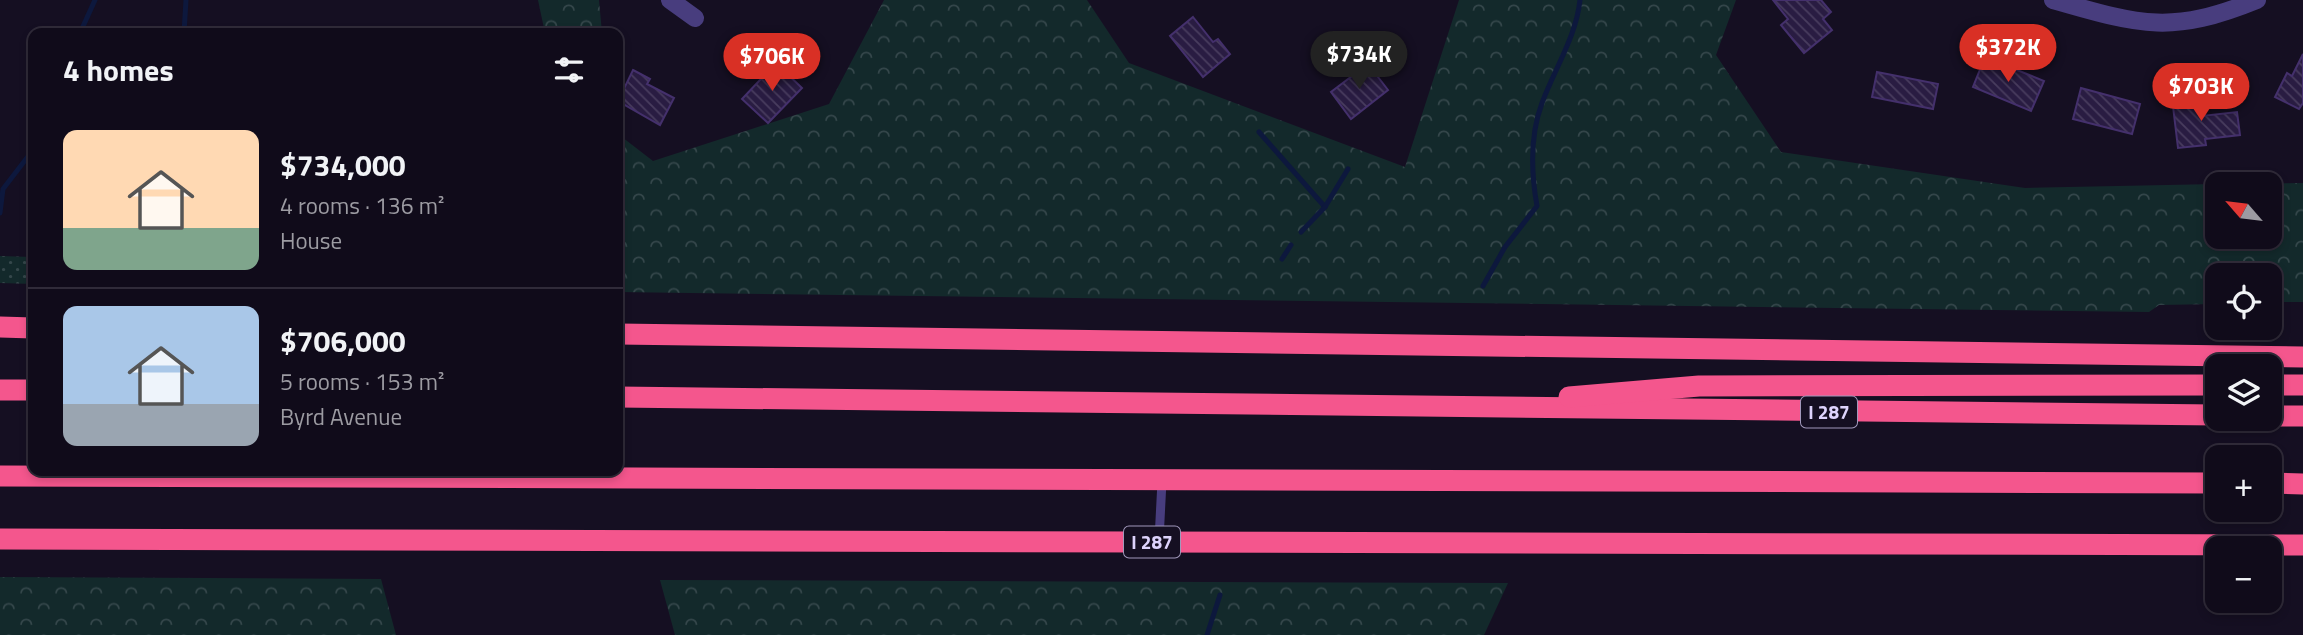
<!DOCTYPE html>
<html lang="en">
<head>
<meta charset="utf-8">
<style>
	body { margin:0; font-family:"Titillium Web",sans-serif; background:#1e1927; color:#f1f3f6; height:100vh; display:flex; flex-direction:column; font-size:26px; white-space:nowrap }
	* { box-sizing:border-box; margin:0 }
	p { font-size:23px; color:#9c9ba2 }
	.icon { flex:none; width:38px; height:38px; fill:none; stroke:currentColor; stroke-width:2; stroke-linecap:round; stroke-linejoin:round }
	.map { position:relative; flex:1; overflow:hidden }
	.side { position:absolute; left:28px; top:28px; width:595px; height:448px; display:flex; flex-direction:column; background:#100b1a; border-radius:14px; box-shadow:0 4px 10px #0003,0 0 0 2px #302b39 }
	.side>* { flex:none }
	.needle { width:46px; rotate:298deg }
	.tools { position:absolute; left:2205px; top:172px; display:grid; gap:14px }
	.tools a { display:grid; place-items:center; width:77px; height:77px; border-radius:14px; background:#100b1a; box-shadow:0 4px 10px #0003,0 0 0 2px #302b39; font-size:35px }
	.price { position:absolute; translate:-50% -60px; padding:0 16px; border-radius:24px; background:#d93025; color:#fff; font-size:23px; line-height:46px; filter:drop-shadow(0 2px 4px #0008) }
	.price::after { content:''; position:absolute; left:50%; top:42px; width:21px; height:16px; margin-left:-10px; background:inherit; clip-path:polygon(0 0,100% 0,50% 100%) }
	.price.active { background:#222; color:#fff }
	ul { padding:0; list-style:none }
	li { display:flex; align-items:center; gap:21px; height:175px; padding:0 35px }
	li+li { border-top:2px solid #302b39 }
	li span { display:grid; place-items:center; flex:none; width:196px; height:140px; border-radius:14px; color:#555 }
	li>.icon { margin-inline-start:auto }
	span .icon { width:84px; height:84px; fill:#fffc; stroke-width:1 }
	li b { font-size:30px }
	h2 { display:flex; justify-content:space-between; align-items:center; height:84px; padding:0 35px; font-size:30px }
	.map>svg:first-child { display:block }
	.grass { fill:url(#grass-dots) }
	.forest { fill:url(#forest-crowns) }
	.lines { fill:none; stroke-linecap:round; stroke-linejoin:round }
	.stream { stroke:#0d183d; stroke-width:5 }
	.building { fill:url(#building-back-hatch); stroke:#44306c; stroke-width:2 }
	.lane { stroke:#483d7e; stroke-width:9 }
	.street { stroke:#483d7e; stroke-width:18 }
	.highway { stroke:#f4568d; stroke-width:21 }
	.labels { text-anchor:middle; stroke-width:7; stroke-linejoin:round; paint-order:stroke }
	.shield { fill:#150f22; stroke:#a198bb; stroke-width:2 }
	.shield-label { font-size:19px; font-weight:bold; fill:#ddd3fc }
</style>
</head>
<body>
<div class="map">
<svg width="2303" height="635" viewBox="0 0 2303 635">
	<defs>
		<pattern id="grass-dots" width="8" height="8" patternUnits="userSpaceOnUse" patternTransform="scale(1.75)"><rect width="8" height="8" fill="#13292b"/><path d="M2 2h.1M6 6h.1" fill="none" stroke="#35474b" stroke-width="1.8" stroke-linecap="round"/></pattern>
		<pattern id="forest-crowns" width="20" height="18" patternUnits="userSpaceOnUse" patternTransform="scale(1.75)"><rect width="20" height="18" fill="#13292b"/><path d="M2 6a3 3 0 1 1 6 0M12 15a3 3 0 1 1 6 0" fill="none" stroke="#35474b"/></pattern>
		<pattern id="building-back-hatch" width="6" height="6" patternUnits="userSpaceOnUse" patternTransform="scale(1.75)"><rect width="6" height="6" fill="#291c42"/><path d="M-1 5l2 2M0 0l6 6M5-1l2 2" fill="none" stroke="#483c5e"/></pattern>
	</defs>
	<rect width="100%" height="100%" fill="#150f22"/>
	<path class="grass" d="M0,256L33,257V284L0,283Z"/>
	<g class="forest">
		<path d="M538,0H599L602,33H545Z"/>
		<path d="M884,0H1087L1129,63L1405,167L1459,0H1736L1716,55L1781,152L2025,188L2217,184V236H2270V184H2244L2303,183V302H2270V275H2217V304L2159,305L2149,312L618,292V134L653,161L829,104Z"/>
		<path d="M0,577L381,579L396,635H0Z"/>
		<path d="M660,580L1508,583L1484,635H675Z"/>
	</g>
	<g class="lines">
		<g class="stream">
			<path d="M80,33L95,0"/>
			<path d="M184,33L186,0"/>
			<path d="M1259,132L1325,207"/>
			<path d="M0,213L3,189L33,150"/>
			<path d="M1301,232L1325,207L1348,169"/>
			<path d="M1282,259L1291,245"/>
			<path d="M1483,286L1505,247L1537,206C1531,172 1530,135 1542,103C1555,68 1576,37 1580,0"/>
			<path d="M1207,635L1220,595"/>
		</g>
	</g>
	<g class="building">
		<path d="M1773,0H1821L1831,12L1823,19L1832,30L1804,53L1781,25L1788,19Z"/>
		<path d="M1193,17L1213,42L1218,39L1230,54L1203,77L1170,36Z"/>
		<path d="M2303,54V103L2299,109L2275,97L2287,73L2292,76Z"/>
		<path d="M1985,57L2044,81L2031,111L1973,87Z"/>
		<path d="M776,63L802,88L768,123L742,99Z"/>
		<path d="M1368,64L1388,90L1351,119L1331,92Z"/>
		<path d="M633,70L650,79L647,84L674,98L660,125L618,101Z"/>
		<path d="M1877,72L1938,84L1933,109L1872,97Z"/>
		<path d="M2081,88L2140,104L2132,134L2073,119Z"/>
		<path d="M2199,95L2202,116L2237,112L2240,135L2205,139L2206,145L2178,148L2172,98Z"/>
	</g>
	<g class="lines">
		<path class="lane" d="M1159,540L1162,481"/>
		<g class="street">
			<path d="M670,0L695,18"/>
			<path d="M2053,0C2140,25 2171,35 2257,0"/>
		</g>
		<g class="highway">
			<path d="M0,327L33,328"/>
			<path d="M618,334L2303,357"/>
			<path d="M2270,385H2303"/>
			<path d="M0,390H33"/>
			<path d="M618,397L2217,415"/>
			<path d="M1569,397L1699,386L2217,385"/>
			<path d="M2270,416H2303"/>
			<path d="M0,476L2217,483"/>
			<path d="M2270,483L2303,484"/>
			<path d="M0,539L2303,545"/>
		</g>
	</g>
	<g class="labels">
		<g class="shield">
			<rect x="1801" y="396.5" width="56" height="31" rx="5"/>
			<rect x="1124" y="526.5" width="56" height="31" rx="5"/>
		</g>
		<g class="shield-label">
			<text x="1829" y="419">I 287</text>
			<text x="1152" y="549">I 287</text>
		</g>
	</g>
</svg>
<div class="tools">
<a><svg class="needle" viewBox="-14 -14 28 28"><path d="M0-13l5 13h-10z" fill="#e53935"/><path d="M0 13l5-13h-10z" fill="#9c9ba2"/></svg></a>
<a><svg class="icon" aria-label="locate" viewBox="0 0 24 24"><circle cx="12" cy="12" r="6"/><path d="M12 2v4M12 18v4M2 12h4M18 12h4"/></svg></a>
<a><svg class="icon" aria-label="layers" viewBox="0 0 24 24"><path d="M12 4l9 5-9 5-9-5zM3 14l9 5 9-5"/></svg></a>
<a>+</a>
<a>−</a>
</div>
<b class="price" style="left:2008px;top:84px">$372K</b>
<b class="price active" style="left:1359px;top:91px">$734K</b>
<b class="price" style="left:772px;top:93px">$706K</b>
<b class="price" style="left:2201px;top:123px">$703K</b>
<section class="side">
<h2>4 homes<svg class="icon" aria-label="filters" viewBox="0 0 24 24"><path d="M4 7h16M4 17h16"/><circle cx="9" cy="7" r="2"/><circle cx="15" cy="17" r="2"/></svg></h2>
<ul>
<li><span style="background:linear-gradient(#ffd9b3 70%,#7fa58c 0)"><svg class="icon" aria-label="home" viewBox="0 0 24 24"><path d="M3 11l9-7 9 7M6 9v11h12V9"/></svg></span><div><b>$734,000</b><p>4 rooms · 136 m²</p><p>House</p></div></li>
<li><span style="background:linear-gradient(#a9c7e8 70%,#9aa5b1 0)"><svg class="icon" aria-label="home" viewBox="0 0 24 24"><path d="M3 11l9-7 9 7M6 9v11h12V9"/></svg></span><div><b>$706,000</b><p>5 rooms · 153 m²</p><p>Byrd Avenue</p></div></li>
</ul>
</section>
</div>
</body>
</html>
